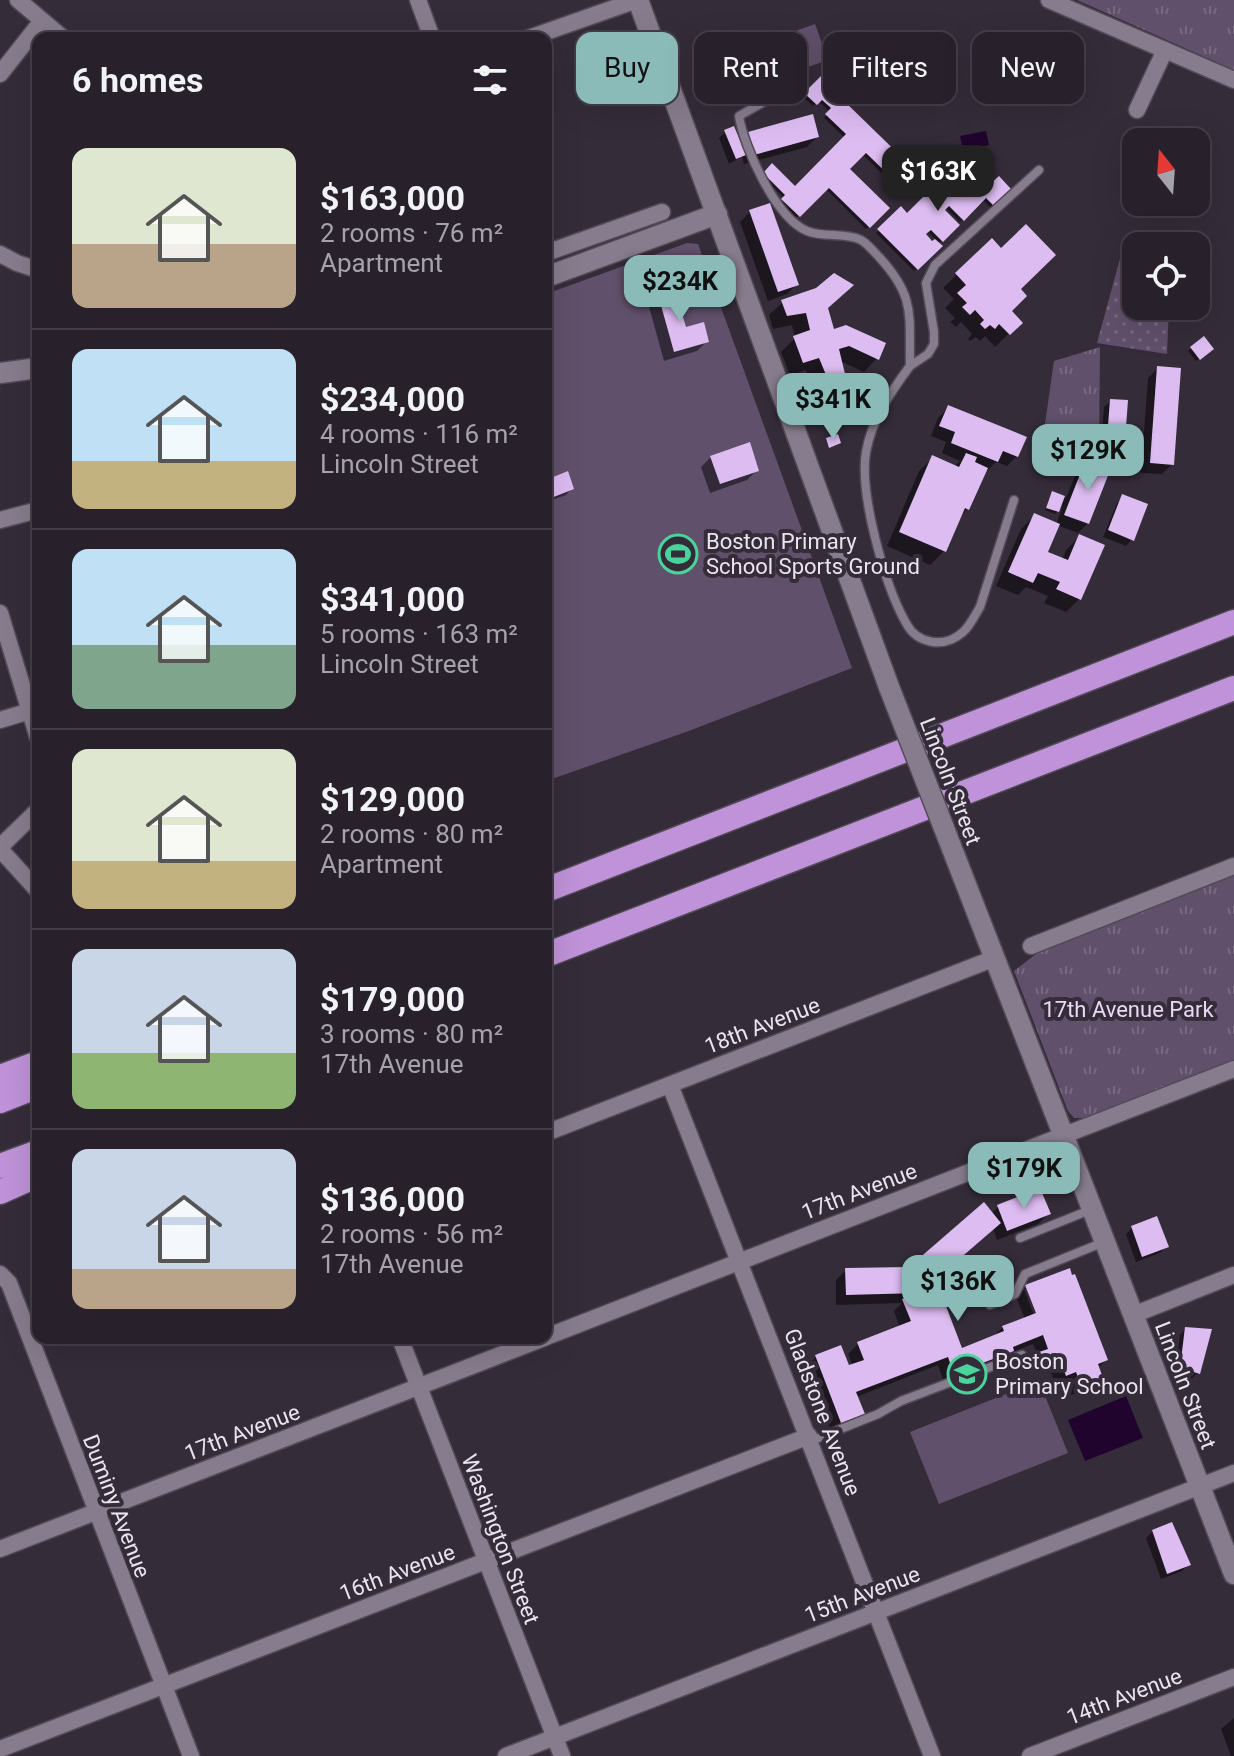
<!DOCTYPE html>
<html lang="en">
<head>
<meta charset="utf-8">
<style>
	body { margin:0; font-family:Roboto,sans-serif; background:#342e38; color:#f1f3f6; height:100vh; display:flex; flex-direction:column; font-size:30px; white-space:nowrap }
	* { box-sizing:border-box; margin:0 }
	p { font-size:26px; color:#a5a3a9 }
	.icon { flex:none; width:44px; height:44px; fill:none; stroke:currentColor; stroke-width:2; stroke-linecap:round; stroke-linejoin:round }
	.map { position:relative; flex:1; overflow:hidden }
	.drawer { position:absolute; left:32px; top:32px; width:520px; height:1312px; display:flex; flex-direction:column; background:#28212c; border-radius:16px; box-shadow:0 8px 32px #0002,0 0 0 2px #443e48 }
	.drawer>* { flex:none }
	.top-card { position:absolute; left:576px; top:32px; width:538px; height:72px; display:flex; gap:16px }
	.needle { width:52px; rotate:343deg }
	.buttons { position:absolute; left:1122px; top:128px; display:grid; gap:16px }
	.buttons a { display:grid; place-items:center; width:88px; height:88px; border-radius:16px; background:#28212c; box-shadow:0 8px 32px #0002,0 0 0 2px #443e48; font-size:40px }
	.price { position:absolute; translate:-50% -68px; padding:0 18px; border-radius:16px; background:#8bbbb9; color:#111; font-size:26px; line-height:52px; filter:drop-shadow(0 2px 4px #0008) }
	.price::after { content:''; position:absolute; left:50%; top:48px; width:24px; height:18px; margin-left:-12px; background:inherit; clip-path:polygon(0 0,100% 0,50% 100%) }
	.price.selected { background:#222; color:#fff }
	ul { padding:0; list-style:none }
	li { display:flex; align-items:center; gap:24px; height:200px; padding:0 40px }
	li+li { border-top:2px solid #443e48 }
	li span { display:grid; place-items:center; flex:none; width:224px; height:160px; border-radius:16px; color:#555 }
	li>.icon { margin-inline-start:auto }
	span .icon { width:96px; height:96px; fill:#fffc; stroke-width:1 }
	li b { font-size:34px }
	h2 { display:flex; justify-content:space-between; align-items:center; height:96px; padding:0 40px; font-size:34px }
	.pill { padding:0 28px; border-radius:16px; background:#28212c; box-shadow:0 8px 32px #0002,0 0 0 2px #443e48; font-size:28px; line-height:72px }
	.pill.selected { background:#8bbbb9; color:#111 }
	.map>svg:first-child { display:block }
	.grass { fill:url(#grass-tufts) }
	.garden { fill:url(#garden-dots) }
	.pitch { fill:#61506b }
	.water { fill:#20042d }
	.shadow { fill:#0007; fill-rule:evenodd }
	.building { fill:#ddbcf1 }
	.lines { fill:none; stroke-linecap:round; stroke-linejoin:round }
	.service-casing { stroke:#524a56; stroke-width:11 }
	.minor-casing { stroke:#524a56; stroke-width:19 }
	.tertiary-casing { stroke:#524a56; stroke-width:23 }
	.motorway-casing { stroke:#524a56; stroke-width:27 }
	.service { stroke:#877c8d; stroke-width:8 }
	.minor { stroke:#877c8d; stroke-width:16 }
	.tertiary { stroke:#877c8d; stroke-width:20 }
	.motorway { stroke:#bf92d9; stroke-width:24 }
	.tertiary-bridge-casing { stroke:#524a56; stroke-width:23; stroke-linecap:butt }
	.tertiary-bridge { stroke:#877c8d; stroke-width:20 }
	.labels { text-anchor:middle; stroke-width:8; stroke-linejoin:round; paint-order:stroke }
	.poi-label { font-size:22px; fill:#eae4ee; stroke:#352c3a; text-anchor:start }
	.street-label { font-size:22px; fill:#eae4ee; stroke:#352c3a }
	.park-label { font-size:22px; fill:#ead8f5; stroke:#352c3a }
</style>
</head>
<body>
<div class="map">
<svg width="1234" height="1756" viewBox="0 0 1234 1756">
	<defs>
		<pattern id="grass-tufts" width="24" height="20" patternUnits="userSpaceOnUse" patternTransform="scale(2)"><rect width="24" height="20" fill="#61506b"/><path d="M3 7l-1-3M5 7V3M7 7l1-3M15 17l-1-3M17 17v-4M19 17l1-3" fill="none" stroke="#786980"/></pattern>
		<pattern id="garden-dots" width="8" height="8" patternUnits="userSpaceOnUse" patternTransform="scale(2)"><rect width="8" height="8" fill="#61506b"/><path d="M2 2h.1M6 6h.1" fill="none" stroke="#786980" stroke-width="1.8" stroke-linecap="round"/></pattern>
	</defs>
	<rect width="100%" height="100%" fill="#352c3a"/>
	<g class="grass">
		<path d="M1077,0H1234V70Z"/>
		<path d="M1100,347L1099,452L1044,431L1054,361Z"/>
		<path d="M1234,875V1060L1085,1118H1074L1068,1111L1014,971L1036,954Z"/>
	</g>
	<path class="garden" d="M1124,244L1136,256V306H1169L1167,354L1097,343Z"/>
	<g class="pitch">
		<path d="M815,24L828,60L739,91L726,56Z"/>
		<path d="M687,243L698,244L852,668L686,732L546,781V294Z"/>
		<path d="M1039,1381L1068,1453L939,1504L910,1432Z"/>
	</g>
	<g class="water">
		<path d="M986,131L989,145L963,150L960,136Z"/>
		<path d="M1126,1396L1143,1438L1085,1461L1068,1420Z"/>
	</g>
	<g class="shadow">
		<path d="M824,75L827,92L913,171L897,188L862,154L847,169L887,208L866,229L826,189L796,218L780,203L784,198L762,176L772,166L795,188L845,138L824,118L830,112L819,101L813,106L803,97Z"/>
		<path d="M725,132L739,143L749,134L817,137L807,147L744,164L742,156L729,164L719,138Z"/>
		<path d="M943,163L970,191L982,178L990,187L1009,189L991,208L982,199L960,222L945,207L942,210L957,225L939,243L927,231L923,235L940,247L914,271L876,233L901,209L907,216L930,193L922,184Z"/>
		<path d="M750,212L797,284L787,294L768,301L740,222Z"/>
		<path d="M992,241L1018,290L1009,311L1020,323L995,347L985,336L980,341L976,337L970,341L968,339L972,334L961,322L956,327L950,322L955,318L945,308L954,299L943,288Z"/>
		<path d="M650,262L674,283L666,291L684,330L707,341L697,351L664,361L648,303L659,292L651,294L644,268Z"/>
		<path d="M783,302L826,309L832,331L877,358L864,372L840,361L844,377L831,391L815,394L806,370L790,375L781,352L795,338L792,325L773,329L769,315Z"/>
		<path d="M1203,338L1211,349L1196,361L1188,351Z"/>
		<path d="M1158,368L1172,464L1162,474L1141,473L1148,378Z"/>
		<path d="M1111,401L1124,426L1118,433L1102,432L1104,407Z"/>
		<path d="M948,408L1017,456L1007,466L996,462L987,471L984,470L967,509L959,518L944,551L930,565L887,546L919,471L933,458L954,467L960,461L942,453L946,442L931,436L938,418Z"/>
		<path d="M833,410H850L832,423L826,416Z"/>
		<path d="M711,457L757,470L747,480L710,493L701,467Z"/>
		<path d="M1087,461L1088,523L1078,533L1057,525L1045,553L1062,560L1066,550L1080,536L1079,599L1066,612L1044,603L1048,596L1026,587L1018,595L996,586L1021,529L1034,516L1056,525L1063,505L1055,514L1045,510L1050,496L1052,493L1066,498L1077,471Z"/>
		<path d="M546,482L572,488L566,495L546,502Z"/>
		<path d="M1123,497L1132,539L1126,546L1103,537L1117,503Z"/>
		<path d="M1039,1190L1048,1214L1038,1224L997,1240L993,1229L917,1295L937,1288L961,1350L992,1338L1003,1327L1025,1319L1016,1297L1026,1287L1068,1270L1071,1278L1074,1277L1106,1360L1098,1368L1101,1377L1091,1387L1071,1395L1066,1381L1056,1385L1048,1364L1033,1370L1031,1364L1038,1356L1033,1344L1010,1353L1002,1361L944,1383L938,1365L856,1397L862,1414L852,1424L831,1431L806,1367L816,1357L840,1348L848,1368L853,1366L848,1354L858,1344L900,1328L894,1311L902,1303L836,1305V1280L846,1270L910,1269L984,1205L991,1214L998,1207ZM1024,1289H1029L1041,1321L1037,1323Z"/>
		<path d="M1132,1228L1166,1247L1160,1253L1136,1262L1126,1234Z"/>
		<path d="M1186,1329L1198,1373L1191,1379L1175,1374L1180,1335Z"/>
		<path d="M1153,1531L1188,1565L1182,1571L1161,1579L1146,1538Z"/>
		<path d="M1234,1718V1756H1231L1221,1729Z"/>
	</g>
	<g class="building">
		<path d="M824,73L837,85L830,92L838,100L841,98L916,171L901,187L866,153L850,169L890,208L870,228L829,188L800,217L781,199L785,195L763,173L772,163L795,186L846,134L825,114L831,108L822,100L817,105L804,93Z"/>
		<path d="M813,114L819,137L754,155L748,132Z"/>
		<path d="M734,126L746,155L736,159L724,130Z"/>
		<path d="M943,160L976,194L978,191L973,185L982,175L990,184L999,176L1011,189L995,207L986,198L964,221L949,206L945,210L960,225L943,242L931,230L926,234L932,241L935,239L943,246L918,270L877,229L901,206L907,213L931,189L923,180Z"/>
		<path d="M770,203L799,285L778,292L749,210Z"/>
		<path d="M1026,224L1056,255L1021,289L1027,296L1012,311L1023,323L1010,335L999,324L995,329L990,325L985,329L980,324L984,320L975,310L970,315L962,307L967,303L957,293L966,285L955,273L992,238L1001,248Z"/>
		<path d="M668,255L676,284L657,289L649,260Z"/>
		<path d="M834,273L854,285L828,308L834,329L846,325L886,343L879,360L849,346L839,349L846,378L829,382L819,358L803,363L793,336L810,330L806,313L787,316L781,300L816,288Z"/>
		<path d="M674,286L686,327L704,322L709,342L674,352L657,291Z"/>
		<path d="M1204,336L1214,349L1200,360L1190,347Z"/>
		<path d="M1157,366L1181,368L1174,465L1150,463Z"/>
		<path d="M852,394L859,404L839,419L831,408Z"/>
		<path d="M1110,399L1128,400L1126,427L1108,426Z"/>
		<path d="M948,405L1027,437L1018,457L1003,451L998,462L951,443L955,432L939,426Z"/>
		<path d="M838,434L841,443L829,448L826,438Z"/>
		<path d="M750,442L759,471L720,484L710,456Z"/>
		<path d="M966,453L977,457L975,462L988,468L969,510L965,508L946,552L899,532L932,455L959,467Z"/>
		<path d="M1086,459L1111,468L1089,524L1064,515Z"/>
		<path d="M568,471L574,489L546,500V480Z"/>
		<path d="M1052,491L1065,496L1059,512L1046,508Z"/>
		<path d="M1122,494L1148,504L1134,541L1108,530Z"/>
		<path d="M1034,513L1060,524L1048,552L1068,560L1079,534L1105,545L1081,600L1056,589L1060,582L1038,573L1033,583L1008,572Z"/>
		<path d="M1040,1188L1051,1214L1007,1231L997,1205Z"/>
		<path d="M984,1202L1001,1223L921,1292L938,1285L962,1348L1004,1331L1002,1326L1036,1313L1025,1285L1070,1268L1072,1275L1075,1274L1108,1360L1098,1364L1103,1378L1081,1386L1076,1372L1066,1376L1058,1355L1043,1361L1039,1352L1048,1349L1043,1335L1013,1347L1014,1351L954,1374L948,1357L856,1392L865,1414L841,1423L815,1355L841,1345L849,1365L864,1360L857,1342L911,1321L902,1299L919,1293L846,1295L845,1268L909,1267Z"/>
		<path d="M1157,1216L1169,1247L1142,1257L1131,1226Z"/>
		<path d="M1185,1327L1212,1329L1200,1374L1180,1368Z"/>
		<path d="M1172,1522L1191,1565L1167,1574L1152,1530Z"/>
	</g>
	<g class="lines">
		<defs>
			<g id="service">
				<path d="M776,95L739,116C744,148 776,218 807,231C824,238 844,232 861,240C868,244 874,252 879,257C916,297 909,315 910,366L928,354L934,344V332L926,283L935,265L1039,170"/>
				<path d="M910,366C890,393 872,419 866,452C859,494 885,586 906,623C917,644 944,649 963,632C970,626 975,615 980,607L1014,500"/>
				<path d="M1020,1238L1090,1210"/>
				<path d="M990,1305L1015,1294L1025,1274L1104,1242"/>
				<path d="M811,1441L878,1414L901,1401L1022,1355"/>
			</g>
			<g id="minor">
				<path d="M18,0L63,38"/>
				<path d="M418,0L432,38"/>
				<path d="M1049,0L1234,80"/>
				<path d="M529,38L637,0"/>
				<path d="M0,74L41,22"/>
				<path d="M1137,110L1165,50"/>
				<path d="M546,253L662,212"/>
				<path d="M0,254L17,263L38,270"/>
				<path d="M0,520L38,510"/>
				<path d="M0,613L38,738"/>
				<path d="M0,720L30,711"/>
				<path d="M0,847L38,810"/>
				<path d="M0,849L38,891"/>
				<path d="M1031,946L1234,866"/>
				<path d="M670,1085L932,1756"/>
				<path d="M546,1133L995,958"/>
				<path d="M0,1274L9,1283L191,1756"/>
				<path d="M1133,1315L1234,1275"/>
				<path d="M546,1337L1234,1069"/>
				<path d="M400,1338L562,1756"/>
				<path d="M0,1549L544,1338"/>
				<path d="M0,1749L809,1436"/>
				<path d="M506,1756L1234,1473"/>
				<path d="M1030,1756L1234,1677"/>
			</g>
			<g id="tertiary">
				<path d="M638,0L889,687"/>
				<path d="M546,277L717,214"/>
				<path d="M0,373L38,368"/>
				<path d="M944,828L1234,1574"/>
			</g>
			<g id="motorway">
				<path d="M546,890L1234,622"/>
				<path d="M546,955L1234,688"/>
				<path d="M0,1077L38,1063"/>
				<path d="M0,1101L38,1086"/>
				<path d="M0,1166L38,1152"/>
				<path d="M0,1192L38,1175"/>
			</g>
		</defs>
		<use href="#service" class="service-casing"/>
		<use href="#minor" class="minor-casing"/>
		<use href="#tertiary" class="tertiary-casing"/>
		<use href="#motorway" class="motorway-casing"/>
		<use href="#service" class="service"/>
		<use href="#minor" class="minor"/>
		<use href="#tertiary" class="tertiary"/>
		<use href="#motorway" class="motorway"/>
		<defs>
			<path id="tertiary-bridge" d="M889,687L944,828"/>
		</defs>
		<use href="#tertiary-bridge" class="tertiary-bridge-casing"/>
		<use href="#tertiary-bridge" class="tertiary-bridge"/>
	</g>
	<defs>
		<symbol id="stadium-ring" viewBox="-11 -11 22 22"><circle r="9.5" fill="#352c3a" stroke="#49d49c" stroke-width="1.5"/><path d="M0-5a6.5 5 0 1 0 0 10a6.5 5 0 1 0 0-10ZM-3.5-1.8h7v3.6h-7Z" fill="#49d49c"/></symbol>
		<symbol id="school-ring" viewBox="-11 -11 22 22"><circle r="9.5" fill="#352c3a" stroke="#49d49c" stroke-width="1.5"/><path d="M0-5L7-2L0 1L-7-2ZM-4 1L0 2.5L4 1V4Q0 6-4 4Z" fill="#49d49c"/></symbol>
	</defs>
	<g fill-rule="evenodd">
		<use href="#stadium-ring" x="656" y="532" width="44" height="44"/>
		<use href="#school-ring" x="945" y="1352" width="44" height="44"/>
	</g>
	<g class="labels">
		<g class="poi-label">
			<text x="706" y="549">Boston Primary<tspan x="706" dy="25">School Sports Ground</tspan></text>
			<text x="995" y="1369">Boston<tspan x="995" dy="25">Primary School</tspan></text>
		</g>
		<g class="street-label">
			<text transform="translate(951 781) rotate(69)" y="8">Lincoln Street</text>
			<text transform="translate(762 1025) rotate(-21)" y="8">18th Avenue</text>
			<text transform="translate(859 1191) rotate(-21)" y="8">17th Avenue</text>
			<text transform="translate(1186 1385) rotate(69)" y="8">Lincoln Street</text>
			<text transform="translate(823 1412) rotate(69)" y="8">Gladstone Avenue</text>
			<text transform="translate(242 1432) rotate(-21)" y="8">17th Avenue</text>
			<text transform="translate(117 1506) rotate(69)" y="8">Duminy Avenue</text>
			<text transform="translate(501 1539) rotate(69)" y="8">Washington Street</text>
			<text transform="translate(397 1572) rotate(-21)" y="8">16th Avenue</text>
			<text transform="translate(862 1594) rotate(-21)" y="8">15th Avenue</text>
			<text transform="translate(1124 1696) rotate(-21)" y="8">14th Avenue</text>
		</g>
		<g class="park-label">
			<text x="1128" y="1017">17th Avenue Park</text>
		</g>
	</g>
</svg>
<div class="buttons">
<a><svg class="needle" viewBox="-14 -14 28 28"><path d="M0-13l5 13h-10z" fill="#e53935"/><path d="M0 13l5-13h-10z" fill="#a5a3a9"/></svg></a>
<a><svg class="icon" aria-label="locate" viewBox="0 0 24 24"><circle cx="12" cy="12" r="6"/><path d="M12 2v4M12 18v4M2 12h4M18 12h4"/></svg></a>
</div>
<b class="price selected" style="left:938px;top:213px">$163K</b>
<b class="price" style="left:680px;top:323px">$234K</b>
<b class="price" style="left:833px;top:441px">$341K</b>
<b class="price" style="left:1088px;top:492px">$129K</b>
<b class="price" style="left:1024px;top:1210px">$179K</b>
<b class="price" style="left:958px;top:1323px">$136K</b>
<div class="top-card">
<a class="pill selected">Buy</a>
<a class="pill">Rent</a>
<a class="pill">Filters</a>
<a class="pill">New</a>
</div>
<section class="drawer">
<h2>6 homes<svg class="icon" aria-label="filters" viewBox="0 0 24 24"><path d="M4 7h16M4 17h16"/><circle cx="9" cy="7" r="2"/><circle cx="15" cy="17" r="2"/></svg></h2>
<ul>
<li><span style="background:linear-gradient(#dfe7d0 60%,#b9a48a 0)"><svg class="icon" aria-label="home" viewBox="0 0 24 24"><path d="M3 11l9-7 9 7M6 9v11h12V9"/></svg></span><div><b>$163,000</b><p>2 rooms · 76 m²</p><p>Apartment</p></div></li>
<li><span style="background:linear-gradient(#bfe0f5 70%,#c2b280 0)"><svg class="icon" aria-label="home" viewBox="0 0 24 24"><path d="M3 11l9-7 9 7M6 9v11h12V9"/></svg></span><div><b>$234,000</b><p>4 rooms · 116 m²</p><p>Lincoln Street</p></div></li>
<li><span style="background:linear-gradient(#bfe0f5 60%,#7fa58c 0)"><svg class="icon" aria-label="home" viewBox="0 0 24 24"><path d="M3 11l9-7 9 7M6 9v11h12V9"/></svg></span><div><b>$341,000</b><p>5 rooms · 163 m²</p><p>Lincoln Street</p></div></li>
<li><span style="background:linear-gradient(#dfe7d0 70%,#c2b280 0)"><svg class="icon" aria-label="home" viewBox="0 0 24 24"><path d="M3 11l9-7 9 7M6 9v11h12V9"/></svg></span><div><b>$129,000</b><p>2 rooms · 80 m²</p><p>Apartment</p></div></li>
<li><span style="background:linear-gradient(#c9d6e8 65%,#8fb573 0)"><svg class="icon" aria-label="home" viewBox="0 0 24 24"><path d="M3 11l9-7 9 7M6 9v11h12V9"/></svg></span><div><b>$179,000</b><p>3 rooms · 80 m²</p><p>17th Avenue</p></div></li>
<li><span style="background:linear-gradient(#c9d6e8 75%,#b9a48a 0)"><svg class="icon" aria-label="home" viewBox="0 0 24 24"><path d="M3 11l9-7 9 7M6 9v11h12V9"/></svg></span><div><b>$136,000</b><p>2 rooms · 56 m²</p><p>17th Avenue</p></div></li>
</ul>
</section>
</div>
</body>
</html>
